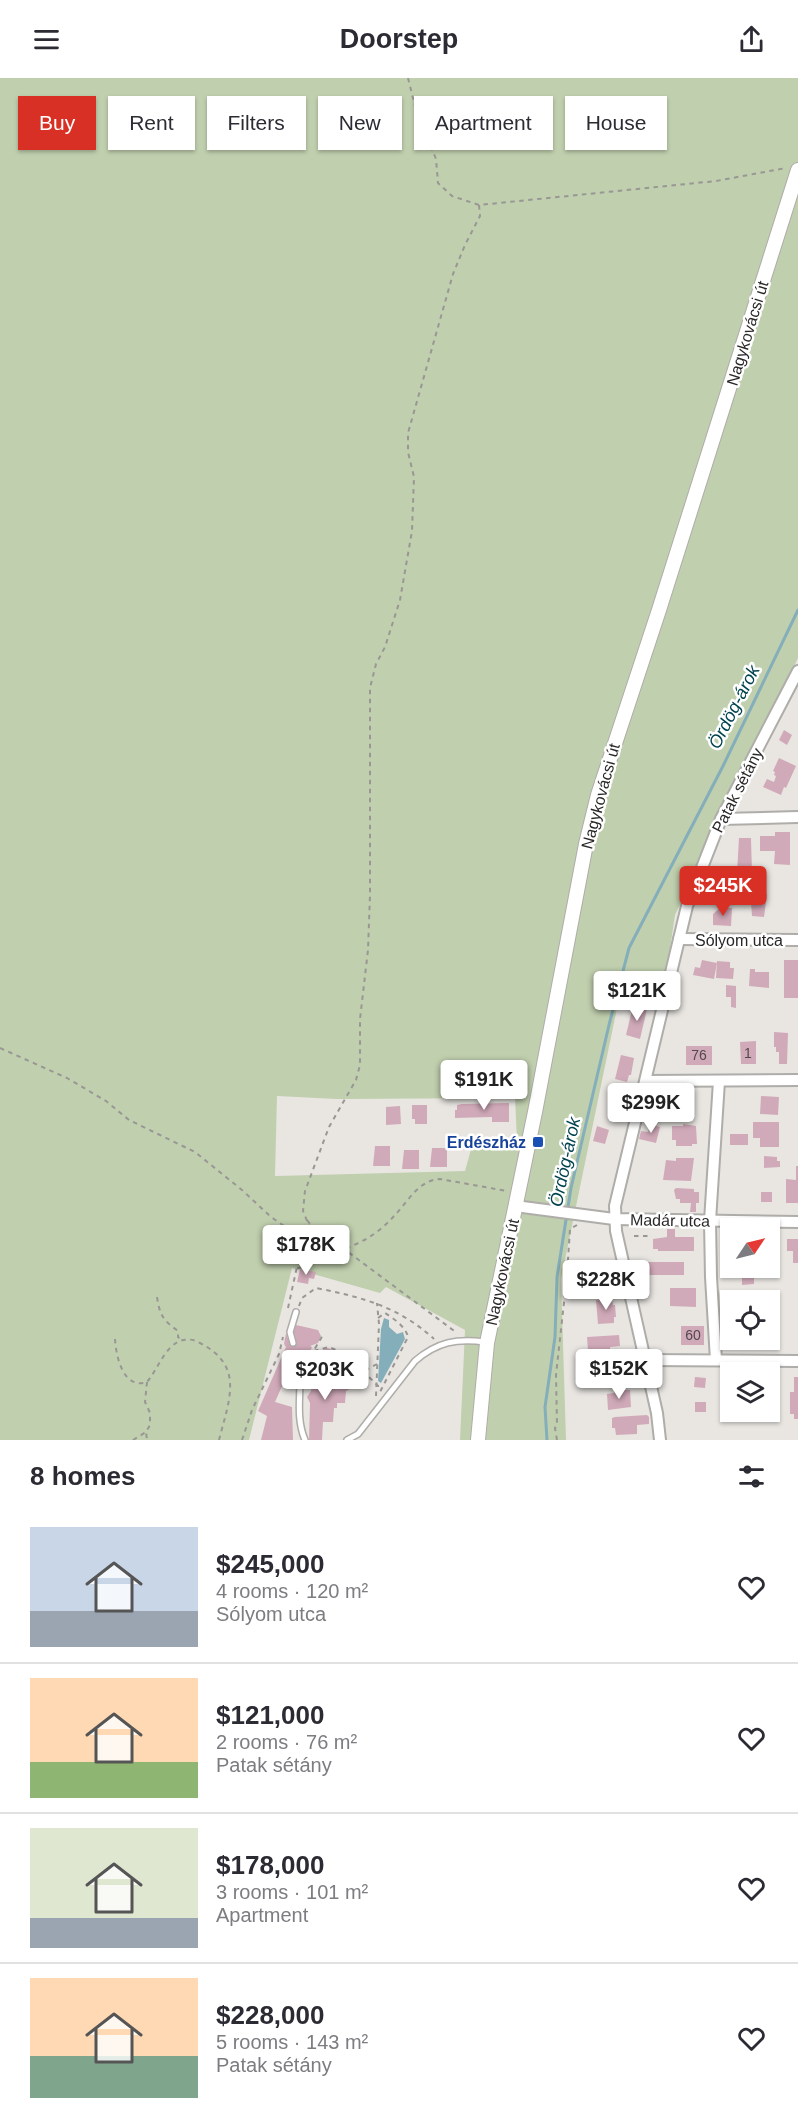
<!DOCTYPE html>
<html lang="en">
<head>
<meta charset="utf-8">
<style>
	body { margin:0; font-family:Helvetica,sans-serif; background:#f2f2f3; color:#2b2b33; height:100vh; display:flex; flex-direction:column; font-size:22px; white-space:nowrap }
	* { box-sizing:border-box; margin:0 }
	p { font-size:20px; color:#7c7c81 }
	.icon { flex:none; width:33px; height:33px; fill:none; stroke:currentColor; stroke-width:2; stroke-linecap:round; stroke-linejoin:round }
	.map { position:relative; height:1362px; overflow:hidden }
	.side { display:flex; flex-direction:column; background:#fff; flex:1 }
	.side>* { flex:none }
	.hud { position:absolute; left:18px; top:18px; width:762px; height:54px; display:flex; gap:12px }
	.needle { width:39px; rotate:55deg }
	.fabs { position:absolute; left:720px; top:1140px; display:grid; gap:12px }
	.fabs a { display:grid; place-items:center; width:60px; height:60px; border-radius:0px; background:#fff; box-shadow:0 2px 4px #0004; font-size:30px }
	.price { position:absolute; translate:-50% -51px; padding:0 14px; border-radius:6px; background:#fff; color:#222; font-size:20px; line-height:39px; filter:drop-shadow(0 2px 3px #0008) }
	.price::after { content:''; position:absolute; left:50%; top:36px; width:18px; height:14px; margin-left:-9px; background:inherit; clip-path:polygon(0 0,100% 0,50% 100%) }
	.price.on { background:#d93025; color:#fff }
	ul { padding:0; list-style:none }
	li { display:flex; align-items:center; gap:18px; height:150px; padding:0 30px }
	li+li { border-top:2px solid #e1e1e2 }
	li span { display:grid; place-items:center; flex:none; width:168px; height:120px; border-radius:0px; color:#555 }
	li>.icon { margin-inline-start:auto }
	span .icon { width:72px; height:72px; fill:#fffc; stroke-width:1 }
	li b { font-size:26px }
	h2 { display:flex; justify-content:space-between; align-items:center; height:72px; padding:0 30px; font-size:26px }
	.tag { padding:0 21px; border-radius:0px; background:#fff; box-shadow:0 2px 4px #0004; font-size:21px; line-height:54px }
	.tag.on { background:#d93025; color:#fff }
	header { display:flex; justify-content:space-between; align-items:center; height:78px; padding:0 30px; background:#fff; font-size:27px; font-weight:600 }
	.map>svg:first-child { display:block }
	.green { fill:#c0cfae; fill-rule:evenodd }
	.water { fill:#84aeba }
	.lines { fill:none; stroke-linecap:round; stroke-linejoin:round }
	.stream { stroke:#84aeba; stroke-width:3 }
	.building { fill:#d1aab9 }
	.service-casing { stroke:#afada9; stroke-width:8 }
	.minor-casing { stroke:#afada9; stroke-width:14 }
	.tertiary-casing { stroke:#afada9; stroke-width:16 }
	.path { stroke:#999794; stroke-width:2; stroke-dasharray:4.5 4.5; stroke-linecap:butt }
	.service { stroke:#fff; stroke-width:5 }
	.minor { stroke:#fff; stroke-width:10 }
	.tertiary { stroke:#fff; stroke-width:14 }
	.transit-dot { fill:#1a4fb4; stroke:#fff; stroke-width:2 }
	.labels { text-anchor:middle; stroke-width:5; stroke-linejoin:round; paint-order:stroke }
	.number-label { font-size:14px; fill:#53484c }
	.street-label { font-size:16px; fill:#292827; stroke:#fff }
	.transit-label { font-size:16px; font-weight:bold; fill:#164399; stroke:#fff; text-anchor:end }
	.water-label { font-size:18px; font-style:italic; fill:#00424f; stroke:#fff }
</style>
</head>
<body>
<header><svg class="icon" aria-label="menu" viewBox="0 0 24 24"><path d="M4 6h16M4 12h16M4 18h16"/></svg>Doorstep<svg class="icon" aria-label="share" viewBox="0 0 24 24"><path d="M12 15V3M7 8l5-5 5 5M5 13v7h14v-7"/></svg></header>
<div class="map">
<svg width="798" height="1362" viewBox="0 0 798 1362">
	<rect width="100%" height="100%" fill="#e9e6e2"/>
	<path class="green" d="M0,0H798V580L675,837L664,911L623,901L561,1201L566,1362H460L465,1252L386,1209L380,1215L292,1190L249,1362H0ZM277,1018L337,1021L515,1020L517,1062L473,1064L465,1093L275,1098Z"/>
	<path class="water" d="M384,1240L389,1242V1249L397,1256L403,1254L405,1261L381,1305L378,1303L381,1251Z"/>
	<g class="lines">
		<path class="stream" d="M547,1362L545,1329L555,1259L557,1199L571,1110L609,947L629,870L723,688L798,532"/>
	</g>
	<g class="building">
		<path d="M784,652L792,657L787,667L779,662Z"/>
		<path d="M779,680L796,688L786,710L784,709L781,717L763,709L767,701L774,704L776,698L774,697L775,694L773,693Z"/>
		<path d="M775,754H790V787L774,786L775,773H760V758H775Z"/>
		<path d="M739,760H751L752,795H737Z"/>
		<path d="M752,815L767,816L764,839L752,838L751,824L748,823Z"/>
		<path d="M720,830H732L731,848L713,847V836Z"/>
		<path d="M702,882L717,885L714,901L693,897L695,889L700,890Z"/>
		<rect x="784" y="882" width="14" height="38"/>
		<path d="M717,883L730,884V890H734L733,901L716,900Z"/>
		<path d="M750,891H755V894H769V910L749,908Z"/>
		<path d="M726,907L736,908V930L731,929V919H726Z"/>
		<path d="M633,928L647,931L640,961L626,957Z"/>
		<path d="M774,954L788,955L787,986H779V974H776V969H774Z"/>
		<path d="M756,963V986H741L740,964Z"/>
		<rect x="686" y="968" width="26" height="19"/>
		<path d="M621,977L634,980L631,997H629L627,1004L615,1001Z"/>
		<path d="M761,1018L779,1019L778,1037L760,1036Z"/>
		<path d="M509,1025V1044H492V1039L455,1040V1032H457V1027L462,1026Z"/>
		<path d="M412,1027H427V1046H415V1041H412Z"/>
		<path d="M400,1028L401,1046L386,1047V1029Z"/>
		<path d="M753,1044H779V1069H760V1060H753Z"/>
		<path d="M650,1046L660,1049L656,1065L639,1061L641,1053L648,1054Z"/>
		<path d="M683,1046L696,1048L697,1066H692V1068H676V1062H672V1048H683Z"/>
		<path d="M597,1048L609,1052L605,1066L593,1063Z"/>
		<rect x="730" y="1056" width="18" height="11"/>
		<path d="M375,1068H390V1088H373Z"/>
		<path d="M432,1070H447V1089H430Z"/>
		<path d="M404,1072H419V1091H402Z"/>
		<path d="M764,1078L777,1079V1083H780V1089L764,1090Z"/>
		<path d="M676,1080H694L691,1103L663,1102L666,1082L676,1083Z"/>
		<path d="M796,1088H798V1125H786V1101L796,1102Z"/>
		<path d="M676,1110L694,1111V1114H699V1125H696V1134H690L691,1125H680V1121H676L674,1112Z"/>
		<rect x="761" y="1114" width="11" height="10"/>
		<path d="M667,1151H675V1159H694V1173H658V1171H653V1161L667,1159Z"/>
		<path d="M787,1161H798V1185H793V1173H787Z"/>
		<rect x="648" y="1184" width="36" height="13"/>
		<path d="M734,1190H754V1206L742,1207V1200L741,1197H734Z"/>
		<path d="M300,1191L316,1194L314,1201L309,1200L308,1206L297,1204Z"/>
		<path d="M607,1191L611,1204L615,1203L618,1215L574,1220L573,1206L579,1205V1209L590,1208V1211H593L591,1208L590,1195Z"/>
		<path d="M670,1210H696V1229L670,1228Z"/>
		<path d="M742,1216L743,1222H730L729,1232L727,1218Z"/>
		<path d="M612,1221L613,1227H615L616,1239H614V1245L598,1246L596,1222Z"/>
		<path d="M780,1246V1271L759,1272L758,1262H770V1247Z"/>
		<path d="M296,1247L318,1252L321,1258L318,1265L310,1268L312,1269L307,1281L302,1278L301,1275L294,1278L291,1288L295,1290L291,1301L286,1299L275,1324L292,1329L293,1362H261L267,1338L258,1333L286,1269L284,1266L286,1255L290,1266L295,1264L292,1258Z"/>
		<rect x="681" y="1248" width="23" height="19"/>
		<path d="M619,1257L620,1268L610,1269L611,1278L591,1280V1272L588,1273L587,1259Z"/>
		<path d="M328,1270L340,1275L336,1283L332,1284L328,1281V1278L318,1276V1274Z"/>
		<path d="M634,1272V1281H622V1273Z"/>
		<path d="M618,1286L619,1304L593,1305L592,1287Z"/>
		<path d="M313,1295L347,1299L346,1301L351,1307L350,1311L346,1313L345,1325H337V1330H334L333,1344H323L322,1362H309L310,1325L307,1319L311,1313Z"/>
		<path d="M695,1299L706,1300L705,1310L694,1309Z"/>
		<path d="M794,1299H798V1341H794V1336H790V1314H794Z"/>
		<path d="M614,1312H630L631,1329L608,1332L607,1316L614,1315Z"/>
		<rect x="695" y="1324" width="11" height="10"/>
		<path d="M647,1337L649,1339V1346L637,1347V1356L616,1357L615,1350H612V1340L615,1339Z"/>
	</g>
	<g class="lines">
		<defs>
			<g id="service">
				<path d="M293,1265L290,1254L296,1234"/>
				<path d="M297,1277C305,1305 293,1334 305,1362"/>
				<path d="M347,1362L358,1356L415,1283C437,1264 457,1260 485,1264"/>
			</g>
			<g id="minor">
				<path d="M721,741L798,739"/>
				<path d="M679,861L798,862"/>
				<path d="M646,1003L798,1002"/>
				<path d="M515,1128L614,1141L798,1144"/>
				<path d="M645,1282L798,1283"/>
				<path d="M716,1282L711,1199L710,1143L719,1003"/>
				<path d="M660,1362L657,1335L616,1153L615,1128L687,828L721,741L798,593"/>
			</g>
			<path id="tertiary" d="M478,1362L487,1265L535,1034L586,766L598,717L659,532L798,92"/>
		</defs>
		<use href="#service" class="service-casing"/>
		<use href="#minor" class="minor-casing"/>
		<use href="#tertiary" class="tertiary-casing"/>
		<g class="path">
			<path d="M408,0L416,32L436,81L438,105L452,118L479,127L716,103L786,90"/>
			<path d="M0,970L67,1000L106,1023L129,1042L195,1074L242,1112L271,1139L303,1161"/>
			<path d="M307,1142L319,1157L344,1171L457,1255"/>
			<path d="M634,1158H652"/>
			<path d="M317,1177L316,1165L303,1133L305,1113L329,1049L356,1002L360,987V941L368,872L370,817V610L376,586L385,569L400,522L412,453L414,399L408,374V355L453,196L465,167L480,138L479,127"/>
			<path d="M297,1190C307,1190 311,1179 320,1176C328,1174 336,1173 343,1171C363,1165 381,1153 394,1138C408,1124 418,1102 440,1101L507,1113"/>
			<path d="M157,1219C160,1238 163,1242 178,1253V1259L182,1262"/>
			<path d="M299,1228L302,1220L316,1210C361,1219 398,1228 434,1261"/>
			<path d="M288,1230L303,1161L319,1157"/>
			<path d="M378,1240L385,1235C393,1240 406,1249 408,1259L380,1314"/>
			<path d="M115,1261C116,1278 123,1312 147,1304C156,1293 161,1279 171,1269C179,1261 190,1259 200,1265C245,1288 229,1322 219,1362"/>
			<path d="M314,1273L329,1269L343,1275"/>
			<path d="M304,1284L308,1282L323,1257"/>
			<path d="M377,1286L368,1291L362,1289L359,1294L363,1300L369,1299L378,1308H382"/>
			<path d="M147,1304L145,1324L150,1335V1347L146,1354L147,1362"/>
			<path d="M376,1318L379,1246L377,1225"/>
			<path d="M133,1362L146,1354"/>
			<path d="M242,1362L252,1332L279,1276L283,1259"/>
			<path d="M557,1362L555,1350L557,1346L556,1297L567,1197L570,1151L577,1147"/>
		</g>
		<use href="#service" class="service"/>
		<use href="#minor" class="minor"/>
		<use href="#tertiary" class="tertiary"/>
	</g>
	<rect class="transit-dot" x="532" y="1058" width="12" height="12" rx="3"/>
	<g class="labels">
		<g class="number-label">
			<text x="748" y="980">1</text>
			<text x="699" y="982">76</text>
			<text x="693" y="1262">60</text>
		</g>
		<g class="street-label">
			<text transform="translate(747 255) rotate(-73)" y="6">Nagykovácsi út</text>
			<text transform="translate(737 712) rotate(-63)" y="6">Patak sétány</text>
			<text transform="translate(600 718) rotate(-75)" y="6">Nagykovácsi út</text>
			<text x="739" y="868">Sólyom utca</text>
			<text transform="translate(670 1142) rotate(1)" y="6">Madár utca</text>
			<text transform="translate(502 1194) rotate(-78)" y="6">Nagykovácsi út</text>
		</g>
		<g class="transit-label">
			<text x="526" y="1070">Erdészház</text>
		</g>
		<g class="water-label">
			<text transform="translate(734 629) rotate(-63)" y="6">Ördög-árok</text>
			<text transform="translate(565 1084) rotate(-78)" y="6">Ördög-árok</text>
		</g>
	</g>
</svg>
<div class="fabs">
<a><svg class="needle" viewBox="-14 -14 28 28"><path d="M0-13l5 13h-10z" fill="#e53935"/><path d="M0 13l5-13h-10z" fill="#7c7c81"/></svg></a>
<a><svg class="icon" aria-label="locate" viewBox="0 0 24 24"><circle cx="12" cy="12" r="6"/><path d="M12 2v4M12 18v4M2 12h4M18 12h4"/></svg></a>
<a><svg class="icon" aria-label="layers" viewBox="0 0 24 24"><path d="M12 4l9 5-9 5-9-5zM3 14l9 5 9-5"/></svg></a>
</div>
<b class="price on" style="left:723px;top:839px">$245K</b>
<b class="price" style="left:637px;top:944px">$121K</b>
<b class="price" style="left:484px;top:1033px">$191K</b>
<b class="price" style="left:651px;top:1056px">$299K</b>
<b class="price" style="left:306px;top:1198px">$178K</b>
<b class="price" style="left:606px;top:1233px">$228K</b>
<b class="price" style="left:619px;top:1322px">$152K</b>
<b class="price" style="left:325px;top:1323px">$203K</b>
<div class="hud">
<a class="tag on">Buy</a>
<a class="tag">Rent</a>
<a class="tag">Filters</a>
<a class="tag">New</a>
<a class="tag">Apartment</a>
<a class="tag">House</a>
</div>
</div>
<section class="side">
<h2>8 homes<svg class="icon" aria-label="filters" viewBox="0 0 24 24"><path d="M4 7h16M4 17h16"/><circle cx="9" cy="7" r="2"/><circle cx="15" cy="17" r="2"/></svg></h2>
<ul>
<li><span style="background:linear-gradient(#c9d6e8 70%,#9aa5b1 0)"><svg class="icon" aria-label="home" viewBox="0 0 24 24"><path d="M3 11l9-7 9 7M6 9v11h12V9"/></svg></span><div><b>$245,000</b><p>4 rooms · 120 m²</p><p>Sólyom utca</p></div><svg class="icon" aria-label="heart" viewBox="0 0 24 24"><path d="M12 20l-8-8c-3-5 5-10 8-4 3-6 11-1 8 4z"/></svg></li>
<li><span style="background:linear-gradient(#ffd9b3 70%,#8fb573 0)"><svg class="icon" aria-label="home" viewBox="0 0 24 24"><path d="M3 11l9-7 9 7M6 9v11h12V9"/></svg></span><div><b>$121,000</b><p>2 rooms · 76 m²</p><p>Patak sétány</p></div><svg class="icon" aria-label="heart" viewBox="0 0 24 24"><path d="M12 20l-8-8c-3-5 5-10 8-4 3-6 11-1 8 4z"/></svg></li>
<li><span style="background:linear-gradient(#dfe7d0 75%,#9aa5b1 0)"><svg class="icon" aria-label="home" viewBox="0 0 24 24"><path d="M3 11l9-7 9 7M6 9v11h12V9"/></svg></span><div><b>$178,000</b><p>3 rooms · 101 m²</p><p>Apartment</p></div><svg class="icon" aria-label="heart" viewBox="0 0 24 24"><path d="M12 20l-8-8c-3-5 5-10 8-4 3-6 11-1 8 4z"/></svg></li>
<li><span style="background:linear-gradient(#ffd9b3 65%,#7fa58c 0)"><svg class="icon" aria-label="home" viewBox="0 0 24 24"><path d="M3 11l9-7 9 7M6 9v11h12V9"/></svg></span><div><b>$228,000</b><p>5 rooms · 143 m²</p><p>Patak sétány</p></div><svg class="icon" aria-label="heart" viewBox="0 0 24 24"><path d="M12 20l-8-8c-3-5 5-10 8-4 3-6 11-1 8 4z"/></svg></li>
</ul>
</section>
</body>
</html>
